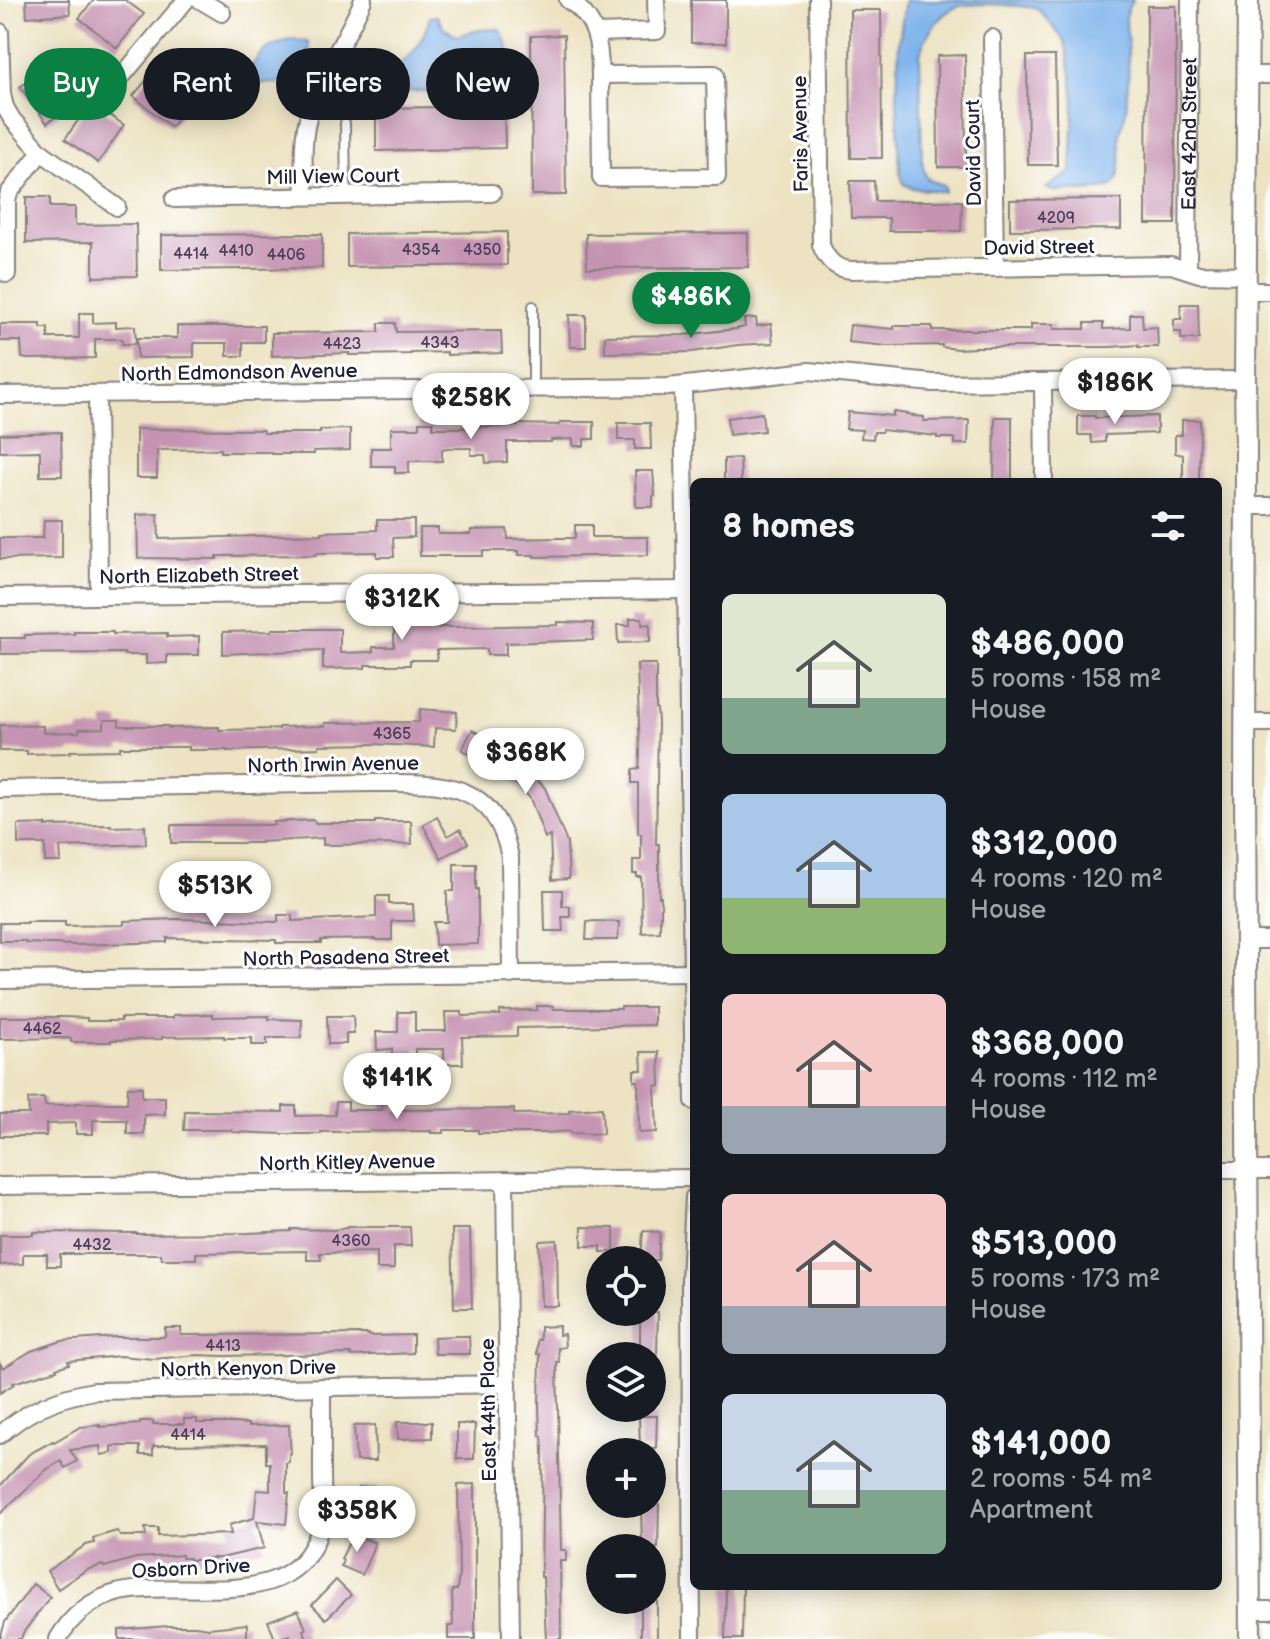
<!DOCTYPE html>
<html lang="en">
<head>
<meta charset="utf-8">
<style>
	body { margin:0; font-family:"Balsamiq Sans",sans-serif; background:#20242c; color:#f1f3f6; height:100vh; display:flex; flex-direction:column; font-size:30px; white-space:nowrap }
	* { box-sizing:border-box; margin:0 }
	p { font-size:26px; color:#9ea1a6 }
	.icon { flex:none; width:44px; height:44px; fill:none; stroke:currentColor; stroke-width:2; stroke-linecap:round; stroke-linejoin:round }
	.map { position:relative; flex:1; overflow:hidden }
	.panel { position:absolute; left:690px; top:478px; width:532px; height:1112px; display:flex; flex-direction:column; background:#171b24; border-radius:12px; box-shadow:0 4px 20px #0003 }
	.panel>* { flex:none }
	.hud { position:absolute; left:24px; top:48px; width:546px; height:72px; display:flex; gap:16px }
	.controls { position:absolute; left:586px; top:1246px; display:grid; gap:16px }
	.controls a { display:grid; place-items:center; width:80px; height:80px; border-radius:50%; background:#171b24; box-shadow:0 4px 20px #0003; font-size:40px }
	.price { position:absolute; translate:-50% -68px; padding:0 18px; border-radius:28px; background:#fff; color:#222; font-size:26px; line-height:52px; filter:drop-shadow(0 2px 4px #0008) }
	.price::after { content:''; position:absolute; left:50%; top:48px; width:24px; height:18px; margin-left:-12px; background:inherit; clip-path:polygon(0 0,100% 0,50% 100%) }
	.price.current { background:#0b8043; color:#fff }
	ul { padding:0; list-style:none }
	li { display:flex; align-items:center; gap:24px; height:200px; padding:0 32px }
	li span { display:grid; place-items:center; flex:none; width:224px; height:160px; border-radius:12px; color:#555 }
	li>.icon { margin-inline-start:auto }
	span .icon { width:96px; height:96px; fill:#fffc; stroke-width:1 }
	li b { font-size:34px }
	h2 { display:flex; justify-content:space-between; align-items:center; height:96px; padding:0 32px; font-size:34px }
	.pill { padding:0 28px; border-radius:36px; background:#171b24; box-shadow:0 4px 20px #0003; font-size:28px; line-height:72px }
	.pill.current { background:#0b8043; color:#fff }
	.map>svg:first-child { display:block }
	.water { fill:#7eb3ec; stroke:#506a94; stroke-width:2 }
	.building { fill:#c694b3 }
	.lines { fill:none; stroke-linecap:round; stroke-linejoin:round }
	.service-casing { stroke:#88827f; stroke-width:12 }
	.minor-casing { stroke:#88827f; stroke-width:20 }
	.tertiary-casing { stroke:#88827f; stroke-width:24 }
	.service { stroke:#fff; stroke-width:8 }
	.minor { stroke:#fff; stroke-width:16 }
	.tertiary { stroke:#fff; stroke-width:20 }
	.labels { text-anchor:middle; stroke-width:6; stroke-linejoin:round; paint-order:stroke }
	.number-label { font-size:16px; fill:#4b3e59 }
	.street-label { font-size:20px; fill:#22223b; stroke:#fff }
</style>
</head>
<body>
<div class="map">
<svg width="1270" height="1639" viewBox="0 0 1270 1639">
	<rect width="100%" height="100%" fill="#fff"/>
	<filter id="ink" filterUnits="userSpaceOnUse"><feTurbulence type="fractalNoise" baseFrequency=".0125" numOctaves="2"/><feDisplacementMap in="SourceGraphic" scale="16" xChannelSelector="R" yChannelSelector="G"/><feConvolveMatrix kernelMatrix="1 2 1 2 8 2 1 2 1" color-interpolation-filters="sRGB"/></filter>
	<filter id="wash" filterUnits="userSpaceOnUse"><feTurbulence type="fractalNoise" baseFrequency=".006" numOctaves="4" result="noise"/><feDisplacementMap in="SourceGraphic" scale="32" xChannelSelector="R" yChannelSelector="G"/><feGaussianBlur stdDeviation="1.8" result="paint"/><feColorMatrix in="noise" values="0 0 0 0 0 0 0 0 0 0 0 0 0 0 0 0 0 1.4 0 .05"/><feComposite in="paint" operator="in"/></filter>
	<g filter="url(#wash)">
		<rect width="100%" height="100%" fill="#ede3c3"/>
		<g class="water">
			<path d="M905,0H1133C1121,14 1128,31 1128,48C1129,68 1128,90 1126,111C1124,119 1121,127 1120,135C1119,148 1124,175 1114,184C1105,193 1067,190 1053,191L1046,188L1071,172L1074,102L1071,74L1065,41L1037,8C1018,6 970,0 954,8C937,16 925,37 920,54L922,161C927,186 927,176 945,187L944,192L912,188L904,184L900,173L897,98L899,42Z"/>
			<path d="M437,16L444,28L457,36L478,30L500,29C517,61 513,88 473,93L366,90L350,82L355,77C398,75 418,57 430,17Z"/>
			<path d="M293,39L308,42C312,53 307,62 311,73C294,82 273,86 254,82L249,72C259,50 269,46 293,39Z"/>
		</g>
		<g id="blocks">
			<g class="building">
				<path d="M26,0H69L70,14L27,17Z"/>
				<path d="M94,0H125L144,14L117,48L79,18Z"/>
				<rect x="691" y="0" width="35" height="43"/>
				<path d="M1147,6H1176L1175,224H1146Z"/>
				<path d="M850,10H881L882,158H851Z"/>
				<path d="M564,35L566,195H532L531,36Z"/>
				<path d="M965,55L966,167H938L937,56Z"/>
				<path d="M1027,56H1055L1057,165H1028Z"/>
				<path d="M56,59L84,96L47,123L20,87Z"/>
				<path d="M160,64L196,96L171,127L133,96Z"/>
				<path d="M91,102L124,125L98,163L65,139Z"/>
				<path d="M504,106L505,148L376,151V108Z"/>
				<path d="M850,181H874L875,201H962L961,231H889V218H851Z"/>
				<path d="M26,197H50V207H75V225L136,224L137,276L93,277V242L26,243Z"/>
				<path d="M1121,199V229L1010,230V200Z"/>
				<path d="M507,232V265L347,267V234Z"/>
				<path d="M748,233V267L587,268L586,234Z"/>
				<path d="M322,234V268L161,270V235Z"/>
				<path d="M1181,304H1198L1199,339H1181V332H1174V319H1181Z"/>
				<path d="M79,313H93V323L116,322V327L135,326L136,344H122V339H95V358L28,359L22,358L21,341H0V324H41V328H48V338H79Z"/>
				<path d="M1130,314H1142L1143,328L1157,327L1158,347H1138V345L1111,347H974V348L958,349L942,347V345L887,346L848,342L850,325L894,329V326H932V330H1031V324H1054V329H1085V323H1103V329L1130,328Z"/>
				<path d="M569,315H586V347H570Z"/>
				<path d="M756,318L757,326L771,324L773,343L738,345L692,352L605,353V336L683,335L736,329L745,327L744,319Z"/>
				<path d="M379,323H395L396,332L501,331L502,353L447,355V352L411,353V354L349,355V353L272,356V333L379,332Z"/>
				<path d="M177,326H264V342H243V356H227V343H194V357L137,358V338H177Z"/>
				<path d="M848,412L893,416V412L914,415L913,416L924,417V421L969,420L968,444H955V439L953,438H937V436L882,430L881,432H874L873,439L861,438L862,430L846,429Z"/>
				<path d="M762,413L764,431L729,435L727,418Z"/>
				<path d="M1078,416H1095V418L1157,416V433L1105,435V442L1092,443L1091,435H1078Z"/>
				<path d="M995,417H1012V482H994Z"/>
				<path d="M1182,420H1200L1199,482H1183V455L1175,453V435H1182Z"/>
				<path d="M419,422H433V428H468V424H480V427L518,426V424L560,425V422H594V439H584V446H573V439L551,440V442H507V462L486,463L485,455H471V448H448L442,449V461H409V473H395V466H371V448H391V428H419Z"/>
				<path d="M618,423H650L651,449H635V440H618Z"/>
				<path d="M136,429L263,430L264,433H320V430L350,429V450L314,451V454H271V452H221V449L157,450V478H136Z"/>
				<path d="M61,432L62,476H40V451L0,452V434Z"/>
				<path d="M740,458L741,482H724V459Z"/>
				<path d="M635,471H653L655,496H653V507H636Z"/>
				<path d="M158,514L159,539L322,534V532L377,530V520H414V537L393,538L394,557H377V552L316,553V555L217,556V559L138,558L137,515Z"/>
				<path d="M44,520H62V558L0,559V538H43Z"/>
				<path d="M575,525H592V537H648V555L534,557V555H519V551H483V556H420V528H438V534H471V530L507,529L508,539L559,538H575Z"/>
				<path d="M630,618H642V625L650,624V642L618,643L617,625H630Z"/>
				<path d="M558,622L593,623V640L506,643V655H487V649L437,650V660H410V665H365V668L323,669V650L223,654V632L272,631V629H340V653L373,652V647H394V628L558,625Z"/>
				<path d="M74,632H113V634L167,633V637L199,636V655H167V663L146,664V655H124V653L0,654V638H25V635L74,634Z"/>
				<path d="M637,664H656V709H657L658,722L656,844H659V897H661V915H660V932L642,933L641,877H637V874H633V860H641V834H638V783H632V770L639,769L640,754Z"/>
				<path d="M420,709L457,712L456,729L435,728L434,747L374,744L319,745V748L227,751V750H189V747H120V750L70,751V753L27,754V751H0V725L43,726V733L79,732V729L104,728V720H119V726H168V728L219,727V730L279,729V727L325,726V723L419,722Z"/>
				<path d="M472,730L504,745L545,788L567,843L569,879L552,880L550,836L545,838L530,798L504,770L462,750Z"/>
				<path d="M437,817L448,836L460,829L468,843L441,858L423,825Z"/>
				<path d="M314,820L315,823H375V821H411L412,844L323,845V838L261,842V843H171V825H274L273,822Z"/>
				<path d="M46,824V826L111,825V827L145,826L146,844L60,847L61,862H45V844H18V825Z"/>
				<path d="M454,864H476V889H478V944L435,945L434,922H447V891H454Z"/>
				<path d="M544,890H562V906H570V917H562L563,931H545Z"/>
				<path d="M376,896H389V904H413L414,921H392V940H376V939L321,940V943H276V940L167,938V942L76,945L25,943V941H0V923H26V922H65V926L124,925V921L178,919L276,922L278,921V915H292V921L376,917Z"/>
				<path d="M594,921L619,922L618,940H586L587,922Z"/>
				<path d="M537,1006H553V1009H621V1007H654V1025L517,1028V1036L462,1037L463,1064H444V1049H415V1057H392V1049L377,1050L376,1032H398V1012H415V1031H446L445,1012H462V1016L500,1015V1011L537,1010Z"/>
				<path d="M213,1014V1017L269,1016V1019L302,1020L301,1038H267V1045H252V1038H224V1036L162,1037V1039L111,1040V1042H71V1038L0,1039V1017H63L87,1018V1021H121V1018H173V1015Z"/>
				<path d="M327,1016H353L354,1034H346V1044H328Z"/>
				<path d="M641,1052H659L660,1086H655L657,1132L639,1133L638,1081H634V1070H642Z"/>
				<path d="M128,1087H142V1097H165V1114L144,1115V1134H127V1120H93V1134H76V1123L46,1124V1136H0V1114H29L28,1099L44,1098L45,1106L76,1104V1103H127Z"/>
				<path d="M336,1102H348V1110H382V1102H395V1110L514,1109V1114L570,1113L569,1110L602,1108L603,1134L570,1133V1131L547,1133H478V1130H444V1133H431V1131L321,1132V1134H283L232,1132V1130H184L185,1111L283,1112V1106H296V1116L335,1115Z"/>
				<path d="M347,1227H410L411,1246H394V1269H377V1252L320,1253L321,1260H307V1251L196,1253V1259H162L161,1254H60V1266H47V1254H23V1264L0,1265V1235H33V1232L137,1233V1234L248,1233L291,1231V1229L333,1230L347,1228Z"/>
				<path d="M582,1227L614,1228V1252H601V1246H582Z"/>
				<path d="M452,1229H470L472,1308H454Z"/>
				<path d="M643,1231L660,1232L658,1260H641Z"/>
				<path d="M557,1240L558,1306H541L539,1243L540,1241Z"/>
				<path d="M640,1312H658L657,1356H640Z"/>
				<path d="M559,1326V1335L564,1334L565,1347L558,1348L559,1362H557L561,1550H566V1561H560L561,1639H546L543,1577H541L543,1449L542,1436H540L539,1406L540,1354H537V1340H540V1327Z"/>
				<path d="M165,1328H181V1335L368,1334L369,1336L413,1335V1353L351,1356V1354L222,1356L197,1355L154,1359L120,1356L68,1361L69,1364L56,1368L57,1370L13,1383L14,1384L0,1393V1363L3,1368L31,1351L62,1341L115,1337H163L165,1336Z"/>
				<path d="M456,1336H469L470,1354H435L434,1337Z"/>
				<path d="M639,1416H657L656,1448H640Z"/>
				<path d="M184,1419H197V1423H232L248,1424V1426L289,1425L291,1454H289V1462L286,1463V1493H289L286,1524L257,1521L264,1548L221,1558H204V1560H189V1558H182V1555L136,1558L104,1567L103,1565L86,1570L58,1589L47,1571L86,1545L94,1543L93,1538L117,1531L120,1536H146L145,1528H158V1536L231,1534L229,1525L254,1518L257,1490L270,1491V1463H266V1444L162,1445V1446H153V1455H140V1446H112V1453L101,1455L100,1446L70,1450L77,1461L65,1468L61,1461L46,1470L0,1514V1486L29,1454L53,1441L54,1442L80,1427L100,1425V1427L140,1424V1421H153V1424H184Z"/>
				<path d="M397,1422H432V1438L398,1439Z"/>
				<path d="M457,1424H475L474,1459H457Z"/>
				<path d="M375,1425L376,1461H356L354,1426Z"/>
				<path d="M475,1484V1639H448V1626H453L452,1590H457L459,1575L458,1485Z"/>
				<path d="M359,1488H378V1522L357,1521Z"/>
				<path d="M641,1504H659L658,1548H642Z"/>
				<path d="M353,1534L375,1543L362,1575L341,1566L343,1560L341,1559Z"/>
				<path d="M336,1580L351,1595L326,1619L312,1605Z"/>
				<path d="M33,1584L50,1597L23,1633L21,1639H0L5,1622Z"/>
				<path d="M726,1586H743L742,1639H725Z"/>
				<rect x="641" y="1600" width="16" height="39"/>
				<path d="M298,1610L306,1629L303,1630L307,1639H291L290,1635L275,1639L268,1621Z"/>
				<path d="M247,1624V1639H119V1630L168,1626H195L209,1628Z"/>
			</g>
		</g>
	</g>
	<g filter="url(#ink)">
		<use href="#blocks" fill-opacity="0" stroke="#88827f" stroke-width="2"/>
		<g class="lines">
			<defs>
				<g id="service">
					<path d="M345,123L346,196"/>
					<path d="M533,306V388"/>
				</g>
				<g id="minor">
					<path d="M200,0L222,13"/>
					<path d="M568,0C597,18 600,44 600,75"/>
					<path d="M818,0L821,245C827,260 835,269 851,270L1171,265L1199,274L1246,275"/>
					<path d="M0,32L2,94L5,107L12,119L41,152L117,207"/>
					<path d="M596,33L657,31L656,0"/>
					<path d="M992,38L995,268"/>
					<path d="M715,74L717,177L601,178L600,75Z"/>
					<path d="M123,75L186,0"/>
					<path d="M1247,75H1270"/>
					<path d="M305,196C304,173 302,150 306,127C315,81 346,42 363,0"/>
					<path d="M174,199L492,193"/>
					<path id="s1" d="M1188,270L1190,0"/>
					<path d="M7,274V201L9,193L41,152"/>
					<path d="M1246,291H1270"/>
					<path d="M1043,382L1044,482"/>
					<path d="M683,386L694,1101"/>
					<path d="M97,394L99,596"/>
					<path d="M0,395L668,387L809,371L933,383L1245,380"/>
					<path d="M1246,506H1270"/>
					<path d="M0,597L687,590"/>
					<path d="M1245,723H1270"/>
					<path d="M0,789L371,783C437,783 494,777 510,857L511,975"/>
					<path d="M1245,940H1270"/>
					<path d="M0,980L693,972"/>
					<path d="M1218,1170H1270"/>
					<path d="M505,1180L511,1639"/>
					<path d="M0,1186L694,1178"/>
					<path d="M0,1435C27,1410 58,1397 94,1391L508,1384"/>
					<path d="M1250,1610H1270"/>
					<path d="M58,1639C71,1616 93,1598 120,1592C184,1578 297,1616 320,1528C324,1510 322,1491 322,1473C322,1444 322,1415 322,1387"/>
					<path d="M692,1639L690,1280L694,1197"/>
				</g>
				<path id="tertiary" d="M1248,0L1245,380L1246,449L1245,788L1250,1639"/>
			</defs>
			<use href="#service" class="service-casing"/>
			<use href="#minor" class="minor-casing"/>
			<use href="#tertiary" class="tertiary-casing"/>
			<use href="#service" class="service"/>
			<use href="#minor" class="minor"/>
			<use href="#tertiary" class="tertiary"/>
		</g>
	</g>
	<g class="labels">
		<g class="number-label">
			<text x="1056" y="223">4209</text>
			<text x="421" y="255">4354</text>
			<text x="482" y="255">4350</text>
			<text x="236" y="256">4410</text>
			<text x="191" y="259">4414</text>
			<text x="286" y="260">4406</text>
			<text x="440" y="348">4343</text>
			<text x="342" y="349">4423</text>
			<text x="392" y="739">4365</text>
			<text x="42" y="1034">4462</text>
			<text x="351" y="1246">4360</text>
			<text x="92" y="1250">4432</text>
			<text x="223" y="1351">4413</text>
			<text x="188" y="1440">4414</text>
		</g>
		<g class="street-label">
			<text transform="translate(800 134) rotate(-91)" y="7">Faris Avenue</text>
			<text dy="7" stroke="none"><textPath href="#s1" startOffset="136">East 42nd Street</textPath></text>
			<text transform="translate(973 153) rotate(-91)" y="7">David Court</text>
			<text transform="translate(333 176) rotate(-1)" y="7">Mill View Court</text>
			<text transform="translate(1039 247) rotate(-1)" y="7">David Street</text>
			<text transform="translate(239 372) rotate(-1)" y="7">North Edmondson Avenue</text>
			<text transform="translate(199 575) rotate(-1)" y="7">North Elizabeth Street</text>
			<text transform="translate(333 764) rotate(-1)" y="7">North Irwin Avenue</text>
			<text transform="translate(346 957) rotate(-1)" y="7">North Pasadena Street</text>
			<text transform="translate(347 1162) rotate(-1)" y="7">North Kitley Avenue</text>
			<text transform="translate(248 1368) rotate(-1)" y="7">North Kenyon Drive</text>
			<text transform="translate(488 1410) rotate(-91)" y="7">East 44th Place</text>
			<text transform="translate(191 1568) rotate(-3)" y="7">Osborn Drive</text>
		</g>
	</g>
</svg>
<div class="controls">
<a><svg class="icon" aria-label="locate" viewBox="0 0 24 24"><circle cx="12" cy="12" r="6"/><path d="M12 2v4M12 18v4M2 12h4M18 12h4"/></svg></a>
<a><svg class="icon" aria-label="layers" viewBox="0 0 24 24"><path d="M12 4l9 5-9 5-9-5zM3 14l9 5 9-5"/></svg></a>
<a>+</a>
<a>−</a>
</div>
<b class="price current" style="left:691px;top:340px">$486K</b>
<b class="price" style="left:1115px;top:426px">$186K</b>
<b class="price" style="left:471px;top:441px">$258K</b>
<b class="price" style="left:402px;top:642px">$312K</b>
<b class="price" style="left:526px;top:796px">$368K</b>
<b class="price" style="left:215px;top:929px">$513K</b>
<b class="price" style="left:397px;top:1121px">$141K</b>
<b class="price" style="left:357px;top:1554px">$358K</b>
<div class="hud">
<a class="pill current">Buy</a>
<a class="pill">Rent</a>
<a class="pill">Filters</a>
<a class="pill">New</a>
</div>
<section class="panel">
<h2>8 homes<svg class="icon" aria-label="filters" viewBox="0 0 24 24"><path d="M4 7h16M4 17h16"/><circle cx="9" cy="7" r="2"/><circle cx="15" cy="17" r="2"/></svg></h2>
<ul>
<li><span style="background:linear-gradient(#dfe7d0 65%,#7fa58c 0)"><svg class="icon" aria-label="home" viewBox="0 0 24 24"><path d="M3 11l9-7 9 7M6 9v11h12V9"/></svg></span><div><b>$486,000</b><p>5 rooms · 158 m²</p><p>House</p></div></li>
<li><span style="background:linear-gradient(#a9c7e8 65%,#8fb573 0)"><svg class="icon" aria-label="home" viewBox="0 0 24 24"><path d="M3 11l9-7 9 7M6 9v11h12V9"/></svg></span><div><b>$312,000</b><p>4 rooms · 120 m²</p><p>House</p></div></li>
<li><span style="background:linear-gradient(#f6c9c9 70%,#9aa5b1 0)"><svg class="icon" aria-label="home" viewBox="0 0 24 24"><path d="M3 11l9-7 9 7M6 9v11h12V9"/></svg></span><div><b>$368,000</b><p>4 rooms · 112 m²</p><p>House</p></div></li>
<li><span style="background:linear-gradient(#f6c9c9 70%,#9aa5b1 0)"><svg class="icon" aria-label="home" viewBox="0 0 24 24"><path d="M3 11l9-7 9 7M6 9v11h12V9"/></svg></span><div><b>$513,000</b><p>5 rooms · 173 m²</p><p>House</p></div></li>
<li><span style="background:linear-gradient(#c9d6e8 60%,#7fa58c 0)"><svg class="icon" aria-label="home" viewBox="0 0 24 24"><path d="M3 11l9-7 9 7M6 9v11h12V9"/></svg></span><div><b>$141,000</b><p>2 rooms · 54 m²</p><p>Apartment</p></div></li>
</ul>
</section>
</div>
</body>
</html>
